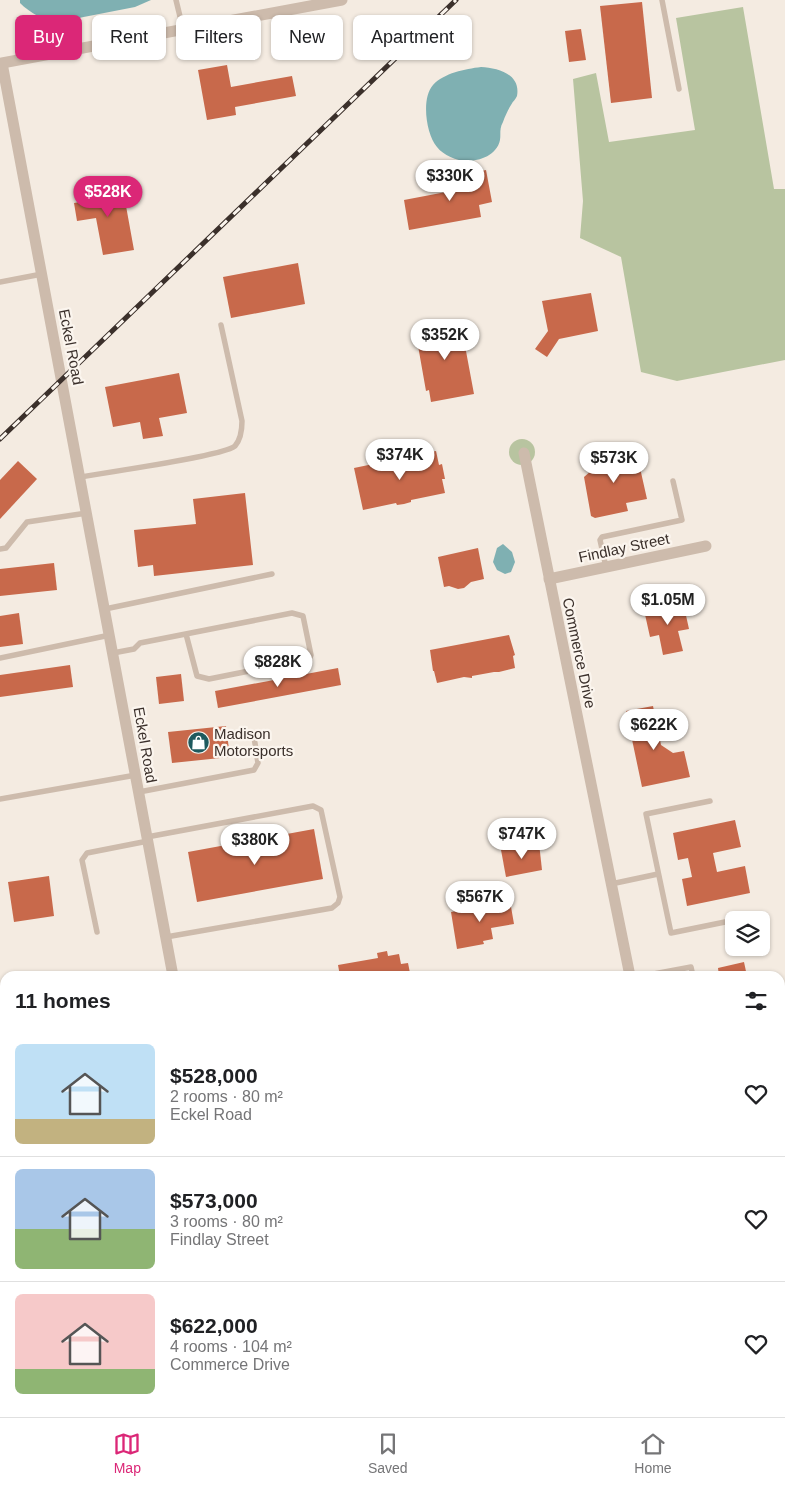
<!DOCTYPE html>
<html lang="en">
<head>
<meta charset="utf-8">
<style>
	body { margin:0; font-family:Arial,sans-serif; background:#f6f6f6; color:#202124; height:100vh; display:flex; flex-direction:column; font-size:19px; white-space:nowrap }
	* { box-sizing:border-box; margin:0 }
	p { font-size:16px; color:#757577 }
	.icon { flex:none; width:28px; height:28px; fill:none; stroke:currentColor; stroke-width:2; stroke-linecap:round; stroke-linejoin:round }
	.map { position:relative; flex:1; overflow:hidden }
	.details { position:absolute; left:0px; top:971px; width:785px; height:446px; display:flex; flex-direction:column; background:#fff; border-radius:15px 15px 0 0; box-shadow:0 1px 4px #0004 }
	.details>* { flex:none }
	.top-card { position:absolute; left:15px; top:15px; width:500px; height:45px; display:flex; gap:10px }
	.buttons { position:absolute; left:725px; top:911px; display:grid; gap:10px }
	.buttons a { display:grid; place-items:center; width:45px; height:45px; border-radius:8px; background:#fff; box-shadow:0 1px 4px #0004; font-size:25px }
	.price { position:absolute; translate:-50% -42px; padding:0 11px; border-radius:18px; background:#fff; color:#222; font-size:16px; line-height:32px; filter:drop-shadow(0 1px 2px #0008) }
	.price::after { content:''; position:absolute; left:50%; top:30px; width:15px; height:11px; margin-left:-8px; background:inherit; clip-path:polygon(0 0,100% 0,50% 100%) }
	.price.current { background:#db2777; color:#fff }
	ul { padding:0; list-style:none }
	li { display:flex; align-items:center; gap:15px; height:125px; padding:0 15px }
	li+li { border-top:1px solid #e0e0e0 }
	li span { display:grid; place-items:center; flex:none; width:140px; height:100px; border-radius:8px; color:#555 }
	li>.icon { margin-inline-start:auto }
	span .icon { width:60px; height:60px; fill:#fffc; stroke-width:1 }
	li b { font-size:21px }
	h2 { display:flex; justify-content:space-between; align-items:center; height:60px; padding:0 15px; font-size:21px }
	.chip { padding:0 18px; border-radius:8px; background:#fff; box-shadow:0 1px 4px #0004; font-size:18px; line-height:45px }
	.chip.current { background:#db2777; color:#fff }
	.tabs { display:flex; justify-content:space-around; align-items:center; height:70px; border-top:1px solid #e0e0e0; background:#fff; font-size:14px; color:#757577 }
	.tabs a { display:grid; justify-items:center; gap:2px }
	.tabs .current { color:#db2777 }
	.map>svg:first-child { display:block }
	.green { fill:#b8c4a0 }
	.water { fill:#7fb0b2 }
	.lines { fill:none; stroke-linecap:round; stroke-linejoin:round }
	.stream { stroke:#7fb0b2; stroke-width:3 }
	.building { fill:#c8694b }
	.lane { stroke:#cdbbac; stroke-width:5.5 }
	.street { stroke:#cdbbac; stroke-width:11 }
	.rail-casing { stroke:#3b302b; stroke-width:5 }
	.rail { stroke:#fbf5ee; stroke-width:3; stroke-dasharray:9; stroke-linecap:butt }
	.labels { text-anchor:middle; stroke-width:4.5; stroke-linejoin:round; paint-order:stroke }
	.street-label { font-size:15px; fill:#3b302b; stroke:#fbf5ee }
	.poi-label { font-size:15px; fill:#3b302b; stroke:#fbf5ee; text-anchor:start }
</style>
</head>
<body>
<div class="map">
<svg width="785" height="1417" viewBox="0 0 785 1417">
	<rect width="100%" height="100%" fill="#f4ebe1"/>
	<g class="green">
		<path d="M743,7L774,189H785V360L677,381L641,372L621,257L580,238L583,201L573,79L596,73L609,142L695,130L676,18Z"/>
		<circle cx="522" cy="452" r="13"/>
	</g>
	<g class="water">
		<path d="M20,0H151L135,7L58,22C45,21 30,13 20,3Z"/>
		<path d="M481,67C498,68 521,74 517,96C516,99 513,101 511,105C508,110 505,116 503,122C499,129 501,134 500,140C497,155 480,161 467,161C457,161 443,155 437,147C426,134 421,98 433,85C444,73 465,69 481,67Z"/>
		<path d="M503,544L512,552L515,562L511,572L505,574L497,570L493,562L497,548Z"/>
	</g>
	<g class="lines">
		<path class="stream" d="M780,1189H785"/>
	</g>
	<g class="building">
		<path d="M642,2L652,98L611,103L600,6Z"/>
		<path d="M581,29L586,60L569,62L565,31Z"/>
		<path d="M227,65L231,87L292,76L296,96L235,107L236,115L207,120L198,70Z"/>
		<path d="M486,170L492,202L479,205L481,217L409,230L404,200L446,192L444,178Z"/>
		<path d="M122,184L134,250L103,255L96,218L77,221L74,203L92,200L91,189Z"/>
		<path d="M298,263L305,304L231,318L223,277Z"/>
		<path d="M591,293L598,331L559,339L547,357L535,349L548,331L542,301Z"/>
		<path d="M460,319L474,394L431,402L429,390L426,391L417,340L420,339L417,327L434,324V321H443L444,322Z"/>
		<path d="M179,373L187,413L159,418L163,436L143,439L140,422L113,427L105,387Z"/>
		<path d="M626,450L628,456H634L638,459L647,499L626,503L628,511L595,518L591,516L584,477L592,470L589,458Z"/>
		<path d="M436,451L439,465L442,464L445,479H442L445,493L411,500V502L404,504L397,505L396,503L363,510L354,468Z"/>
		<path d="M18,461L37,479L0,519V480Z"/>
		<path d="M245,493L253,565L154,576L153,565L138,567L134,530L196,524L193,499Z"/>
		<path d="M478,548L484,579L471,582L464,588L458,589L449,586L444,587L438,557Z"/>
		<path d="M54,563L57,590L0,596V569Z"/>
		<path d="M683,602L689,629L678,631L683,651L663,655L659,635L650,637L644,610Z"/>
		<path d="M19,613L23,644L0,647V616Z"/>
		<path d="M509,635L515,655L513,656L515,668L499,672H494L472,676V678L464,677L437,683L434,671H433L430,650Z"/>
		<path d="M70,665L73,687L0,697V675Z"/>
		<path d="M338,668L341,685L218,708L215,691Z"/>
		<path d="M181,674L184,701L159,704L156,677Z"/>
		<path d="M653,706L661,745L673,753L684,751L690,777L642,787L626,711Z"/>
		<path d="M226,726L230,757L172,763L168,732Z"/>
		<path d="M735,820L741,847L713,853L717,872L745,866L750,893L687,906L682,879L692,877L688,858L678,860L673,833Z"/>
		<path d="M314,829L323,879L197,902L188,852Z"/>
		<path d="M539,843L542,870L506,877L501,850Z"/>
		<path d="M49,876L54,916L14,922L8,882Z"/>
		<path d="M510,901L514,924L491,928L493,939L483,941L484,944L457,949L451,912Z"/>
		<path d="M387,951L388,956L399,954L401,964L408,963L410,973L403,975V976H340L338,965L378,958L377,953Z"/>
		<path d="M744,962L747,976H719L718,968Z"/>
	</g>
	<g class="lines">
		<g class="lane">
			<path d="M176,0L183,29"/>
			<path d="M662,0L679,89"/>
			<path d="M0,282L42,274"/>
			<path d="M80,477C103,473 224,456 235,446C241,439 242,429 242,421L221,325"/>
			<path d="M0,549L6,548L27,522L87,513"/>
			<path d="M606,567L600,540L602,537L682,520L673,481"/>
			<path d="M105,609L272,574"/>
			<path d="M113,653L134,649L140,643L292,613L303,616L311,655L309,659L209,679L197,676L186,634"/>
			<path d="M0,658L110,635"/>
			<path d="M139,792L254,770L258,763L254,737"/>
			<path d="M0,799L136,775"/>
			<path d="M710,801L646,814L671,933L725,922"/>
			<path d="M147,837L313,806L321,810L340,897L338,903L332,908L166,937"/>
			<path d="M611,884L658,874"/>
			<path d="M97,932L82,860L87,853L148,841"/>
			<path d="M643,976L691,967L693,976"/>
			<path d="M0,1225L5,1224"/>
			<path d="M403,1412L404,1417"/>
			<path d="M291,1417L312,1412"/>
		</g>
		<g class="street">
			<path d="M524,453L630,976"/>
			<path d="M549,579L706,546"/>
			<path d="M173,976L2,63L342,0"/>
			<path d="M780,1222L785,1223"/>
			<path d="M256,1412V1417"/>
		</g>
		<defs>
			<path id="rail" d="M0,439L456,0"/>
		</defs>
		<use href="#rail" class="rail-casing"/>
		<use href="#rail" class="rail"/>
	</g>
	<defs>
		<symbol id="shop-disc" viewBox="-11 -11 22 22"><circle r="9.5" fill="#1f5a5e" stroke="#fbf5ee"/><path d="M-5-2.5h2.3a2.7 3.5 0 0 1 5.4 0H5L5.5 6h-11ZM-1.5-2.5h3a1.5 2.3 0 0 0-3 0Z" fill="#fff"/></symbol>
	</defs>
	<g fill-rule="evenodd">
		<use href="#shop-disc" x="186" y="730" width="25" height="25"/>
	</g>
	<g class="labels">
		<g class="street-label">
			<text transform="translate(71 347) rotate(79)" y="5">Eckel Road</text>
			<text transform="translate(624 548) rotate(-12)" y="5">Findlay Street</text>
			<text transform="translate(579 653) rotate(78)" y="5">Commerce Drive</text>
			<text transform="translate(145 745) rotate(80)" y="5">Eckel Road</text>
		</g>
		<g class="poi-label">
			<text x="214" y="739">Madison<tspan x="214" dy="17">Motorsports</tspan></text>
		</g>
	</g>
</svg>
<div class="buttons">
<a><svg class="icon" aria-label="layers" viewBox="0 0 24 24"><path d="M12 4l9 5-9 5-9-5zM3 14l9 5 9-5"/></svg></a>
</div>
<b class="price" style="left:450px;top:202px">$330K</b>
<b class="price current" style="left:108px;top:218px">$528K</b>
<b class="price" style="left:445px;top:361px">$352K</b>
<b class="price" style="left:400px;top:481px">$374K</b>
<b class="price" style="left:614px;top:484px">$573K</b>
<b class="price" style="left:668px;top:626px">$1.05M</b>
<b class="price" style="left:278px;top:688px">$828K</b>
<b class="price" style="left:654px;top:751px">$622K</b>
<b class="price" style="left:522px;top:860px">$747K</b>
<b class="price" style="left:255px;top:866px">$380K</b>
<b class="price" style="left:480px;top:923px">$567K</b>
<div class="top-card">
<a class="chip current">Buy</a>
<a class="chip">Rent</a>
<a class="chip">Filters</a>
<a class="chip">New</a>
<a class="chip">Apartment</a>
</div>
<section class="details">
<h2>11 homes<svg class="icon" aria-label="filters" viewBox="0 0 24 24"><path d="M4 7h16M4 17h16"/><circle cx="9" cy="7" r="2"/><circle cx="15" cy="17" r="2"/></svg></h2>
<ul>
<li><span style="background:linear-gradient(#bfe0f5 75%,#c2b280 0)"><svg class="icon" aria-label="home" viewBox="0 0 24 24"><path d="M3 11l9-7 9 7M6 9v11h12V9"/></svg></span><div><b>$528,000</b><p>2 rooms · 80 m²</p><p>Eckel Road</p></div><svg class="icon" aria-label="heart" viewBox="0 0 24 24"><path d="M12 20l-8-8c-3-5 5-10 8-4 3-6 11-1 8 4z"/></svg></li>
<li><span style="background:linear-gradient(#a9c7e8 60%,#8fb573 0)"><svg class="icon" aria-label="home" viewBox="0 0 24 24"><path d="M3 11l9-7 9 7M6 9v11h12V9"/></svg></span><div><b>$573,000</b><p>3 rooms · 80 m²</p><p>Findlay Street</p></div><svg class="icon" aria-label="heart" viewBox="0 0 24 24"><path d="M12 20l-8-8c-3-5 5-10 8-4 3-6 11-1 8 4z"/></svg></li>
<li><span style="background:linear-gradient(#f6c9c9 75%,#8fb573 0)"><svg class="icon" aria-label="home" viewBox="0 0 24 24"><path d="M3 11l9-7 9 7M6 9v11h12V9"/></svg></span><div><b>$622,000</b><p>4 rooms · 104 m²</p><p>Commerce Drive</p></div><svg class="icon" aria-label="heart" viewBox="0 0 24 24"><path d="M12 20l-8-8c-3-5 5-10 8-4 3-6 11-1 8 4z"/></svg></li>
</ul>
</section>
</div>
<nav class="tabs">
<a class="current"><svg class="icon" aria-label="map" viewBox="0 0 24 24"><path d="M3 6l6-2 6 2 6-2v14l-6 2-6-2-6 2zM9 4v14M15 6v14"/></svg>Map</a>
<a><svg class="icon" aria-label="saved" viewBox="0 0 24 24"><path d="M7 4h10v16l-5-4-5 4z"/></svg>Saved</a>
<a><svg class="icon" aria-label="home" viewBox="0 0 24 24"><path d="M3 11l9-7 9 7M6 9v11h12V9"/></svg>Home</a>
</nav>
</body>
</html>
